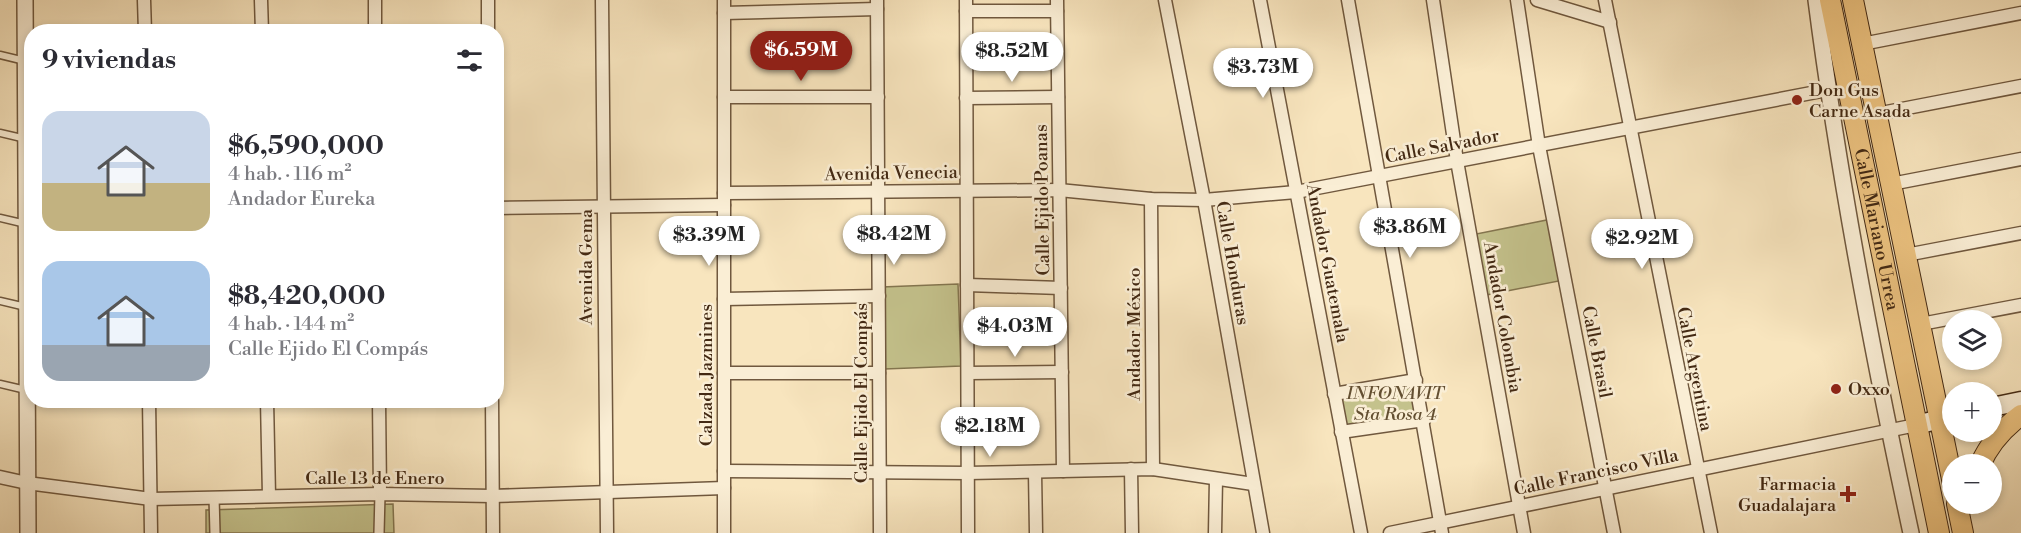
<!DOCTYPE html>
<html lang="es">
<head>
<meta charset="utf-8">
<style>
	body { margin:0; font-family:"Libre Bodoni",serif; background:#f2f2f3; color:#2b2b33; height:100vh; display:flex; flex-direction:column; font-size:22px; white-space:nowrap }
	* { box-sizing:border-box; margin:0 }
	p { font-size:20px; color:#7c7c81 }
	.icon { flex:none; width:33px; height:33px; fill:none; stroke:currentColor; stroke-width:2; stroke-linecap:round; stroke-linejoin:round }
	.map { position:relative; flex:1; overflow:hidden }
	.sheet { position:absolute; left:24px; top:24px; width:480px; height:384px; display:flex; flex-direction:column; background:#fff; border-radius:24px; box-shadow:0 3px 9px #0003 }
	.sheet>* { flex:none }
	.fabs { position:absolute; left:1942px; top:310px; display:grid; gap:12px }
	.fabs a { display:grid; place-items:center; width:60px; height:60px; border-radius:50%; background:#fff; box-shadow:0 3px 9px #0003; font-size:30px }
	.price { position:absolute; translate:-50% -51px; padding:0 14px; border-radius:21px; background:#fff; color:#222; font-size:20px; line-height:39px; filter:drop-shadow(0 2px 3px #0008) }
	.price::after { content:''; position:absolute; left:50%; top:36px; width:18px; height:14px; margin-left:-9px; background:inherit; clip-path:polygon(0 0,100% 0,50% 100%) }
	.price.selected { background:#8f2418; color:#fff }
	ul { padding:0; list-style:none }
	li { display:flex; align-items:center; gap:18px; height:150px; padding:0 18px }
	li span { display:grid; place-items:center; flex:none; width:168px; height:120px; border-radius:18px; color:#555 }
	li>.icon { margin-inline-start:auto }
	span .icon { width:72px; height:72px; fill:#fffc; stroke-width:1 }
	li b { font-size:26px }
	h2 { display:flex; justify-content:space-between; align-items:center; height:72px; padding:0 18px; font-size:26px }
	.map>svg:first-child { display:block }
	.green { fill:#c4c28c; stroke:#847650; stroke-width:1.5 }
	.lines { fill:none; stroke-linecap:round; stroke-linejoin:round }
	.service-casing { stroke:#70583e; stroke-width:9 }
	.pedestrian-casing { stroke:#70583e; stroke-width:12 }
	.minor-casing { stroke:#70583e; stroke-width:15 }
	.tertiary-casing { stroke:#70583e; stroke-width:18 }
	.secondary-casing { stroke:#432913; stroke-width:21 }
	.primary-casing { stroke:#432913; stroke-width:22 }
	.service { stroke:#faeed5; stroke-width:6 }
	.pedestrian { stroke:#faeed5; stroke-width:9 }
	.minor { stroke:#faeed5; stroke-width:12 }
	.tertiary { stroke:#faeed5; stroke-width:15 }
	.secondary { stroke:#faeed5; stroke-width:18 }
	.primary { stroke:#ecc27f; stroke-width:20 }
	.poi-dot { fill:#8f2418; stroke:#faeed5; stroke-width:2 }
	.labels { text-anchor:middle; stroke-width:5; stroke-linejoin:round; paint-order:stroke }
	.poi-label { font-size:18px; fill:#432913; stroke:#faeed5; text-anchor:start }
	.street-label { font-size:18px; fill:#432913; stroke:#faeed5 }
	.park-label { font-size:18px; font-style:italic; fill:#634f31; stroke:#faeed5 }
</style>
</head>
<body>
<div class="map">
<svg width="2021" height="533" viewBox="0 0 2021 533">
	<rect width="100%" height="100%" fill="#f8e5be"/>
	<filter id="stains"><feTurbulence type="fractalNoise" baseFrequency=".00333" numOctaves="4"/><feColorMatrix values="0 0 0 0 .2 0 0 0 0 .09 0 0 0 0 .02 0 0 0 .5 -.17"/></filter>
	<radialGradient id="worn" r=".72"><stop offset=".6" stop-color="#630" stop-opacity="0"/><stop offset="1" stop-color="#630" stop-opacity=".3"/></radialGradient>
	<g class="green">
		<path d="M1552,219L1564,280L1481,296L1471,235Z"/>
		<path d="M958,284L961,366L885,369L882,287Z"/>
		<path d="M1416,380L1424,420L1341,432L1334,394Z"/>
		<path d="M393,504L394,533H206V510Z"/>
	</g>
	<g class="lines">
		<defs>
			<g id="service">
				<path d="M0,55L25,61"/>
				<path d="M0,133L26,139"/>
				<path d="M0,218L26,224"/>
				<path d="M0,301L26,307"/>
				<path d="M0,384L26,390"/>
			</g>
			<g id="pedestrian">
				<path d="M214,497L215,533"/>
				<path d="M379,533L380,494"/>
			</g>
			<g id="minor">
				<path d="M144,0L145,32"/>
				<path d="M261,0L262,32"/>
				<path d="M375,0V32"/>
				<path d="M488,0V32"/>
				<path d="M602,0L607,533"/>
				<path d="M724,0V533"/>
				<path d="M877,0L880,533"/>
				<path d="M966,0L968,533"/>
				<path d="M1057,0L1063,471"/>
				<path d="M1165,0L1204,200L1263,533"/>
				<path d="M1260,0L1361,533"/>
				<path d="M1348,0L1442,533"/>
				<path d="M1433,0L1457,161L1524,533"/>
				<path d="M1517,0L1539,146L1614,533"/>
				<path d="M1537,0L1610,22"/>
				<path d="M1605,0L1711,533"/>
				<path d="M966,11H1057"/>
				<path d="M724,13L877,9"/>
				<path d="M1862,44L2021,13"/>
				<path d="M724,97H878"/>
				<path d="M966,98L1058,97"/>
				<path d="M1876,114L2021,86"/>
				<path d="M1891,184L2021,159"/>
				<path d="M724,193L1059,190L1151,199L1204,200L1296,192L1827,90"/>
				<path d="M1151,199L1153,469"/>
				<path d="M496,208L724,205"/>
				<path d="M1906,255L2021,233"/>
				<path d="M967,285L1061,288"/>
				<path d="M724,299L879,296"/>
				<path d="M1921,324L2021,305"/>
				<path d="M724,373H879"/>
				<path d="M968,373L1062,372"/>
				<path d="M1334,394L1416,380"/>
				<path d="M149,400L151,533"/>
				<path d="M267,400L269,496"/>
				<path d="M379,400L380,494"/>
				<path d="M492,400L493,533"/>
				<path d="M1341,432L1424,420"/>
				<path d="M1131,469L1132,533"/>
				<path d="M724,471L968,473L1153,469L1253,484"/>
				<path d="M1035,472L1036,533"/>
				<path d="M0,477L27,483L151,499L380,494L492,496L724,488"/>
				<path d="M1215,533L1216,479"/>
				<path d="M1390,533L1916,425"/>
			</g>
			<g id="tertiary">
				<path d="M25,0L28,533"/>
				<path d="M1816,0C1839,179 1873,357 1911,533"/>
			</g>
			<g id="secondary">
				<path d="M1992,407L2021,401"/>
				<path d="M1916,425L1953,416"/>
			</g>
			<g id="primary">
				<path id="s1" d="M1830,0L1939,533"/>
				<path d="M1853,0L1953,484"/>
				<path d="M1980,465C1989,444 2002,429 2021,415"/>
				<path d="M1957,504L1963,533"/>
			</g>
		</defs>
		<use href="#service" class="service-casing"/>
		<use href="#pedestrian" class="pedestrian-casing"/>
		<use href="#minor" class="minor-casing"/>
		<use href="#tertiary" class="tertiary-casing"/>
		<use href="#secondary" class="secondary-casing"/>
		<use href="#primary" class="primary-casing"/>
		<use href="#service" class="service"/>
		<use href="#pedestrian" class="pedestrian"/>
		<use href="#minor" class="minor"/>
		<use href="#tertiary" class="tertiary"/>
		<use href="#secondary" class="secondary"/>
		<use href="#primary" class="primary"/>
	</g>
	<g class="poi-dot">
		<circle cx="1797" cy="100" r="6"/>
		<circle cx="1836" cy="389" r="6"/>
		<path d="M1845 485h6v6h6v6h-6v6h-6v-6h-6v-6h6z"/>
	</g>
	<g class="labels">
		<g class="poi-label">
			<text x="1809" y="96">Don Gus<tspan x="1809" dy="21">Carne Asada</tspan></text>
			<text x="1848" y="395">Oxxo</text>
			<text x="1836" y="490" text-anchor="end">Farmacia<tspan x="1836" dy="21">Guadalajara</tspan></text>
		</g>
		<g class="street-label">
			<text transform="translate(1442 146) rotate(-11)" y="6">Calle Salvador</text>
			<text transform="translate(891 173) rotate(-1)" y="6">Avenida Venecia</text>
			<text transform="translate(1042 200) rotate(-91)" y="6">Calle Ejido Poanas</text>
			<text dy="6" stroke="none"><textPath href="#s1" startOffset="234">Calle Mariano Urrea</textPath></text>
			<text transform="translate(1233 263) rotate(80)" y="6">Calle Honduras</text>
			<text transform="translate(1328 263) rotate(79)" y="6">Andador Guatemala</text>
			<text transform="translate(586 267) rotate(-90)" y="6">Avenida Gema</text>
			<text transform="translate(1503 317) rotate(80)" y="6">Andador Colombia</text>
			<text transform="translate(1134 334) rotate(-90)" y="6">Andador México</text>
			<text transform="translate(1597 352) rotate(79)" y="6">Calle Brasil</text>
			<text transform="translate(1695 369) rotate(79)" y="6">Calle Argentina</text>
			<text transform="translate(706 375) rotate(-90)" y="6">Calzada Jazmines</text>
			<text transform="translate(861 393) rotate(-90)" y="6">Calle Ejido El Compás</text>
			<text transform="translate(1596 472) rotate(-12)" y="6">Calle Francisco Villa</text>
			<text x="375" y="484">Calle 13 de Enero</text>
		</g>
		<g class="park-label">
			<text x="1395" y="399">INFONAVIT<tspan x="1395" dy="21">Sta Rosa 4</tspan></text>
		</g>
	</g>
	<rect width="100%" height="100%" filter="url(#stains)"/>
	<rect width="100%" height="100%" fill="url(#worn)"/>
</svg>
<div class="fabs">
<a><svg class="icon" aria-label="layers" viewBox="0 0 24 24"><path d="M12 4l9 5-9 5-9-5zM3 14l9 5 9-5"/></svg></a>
<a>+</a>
<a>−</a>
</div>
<b class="price selected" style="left:801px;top:82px">$6.59M</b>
<b class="price" style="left:1012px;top:83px">$8.52M</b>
<b class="price" style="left:1263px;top:99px">$3.73M</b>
<b class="price" style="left:1410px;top:259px">$3.86M</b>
<b class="price" style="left:894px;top:266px">$8.42M</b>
<b class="price" style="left:709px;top:267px">$3.39M</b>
<b class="price" style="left:1642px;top:270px">$2.92M</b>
<b class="price" style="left:1015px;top:358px">$4.03M</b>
<b class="price" style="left:990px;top:458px">$2.18M</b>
<section class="sheet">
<h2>9 viviendas<svg class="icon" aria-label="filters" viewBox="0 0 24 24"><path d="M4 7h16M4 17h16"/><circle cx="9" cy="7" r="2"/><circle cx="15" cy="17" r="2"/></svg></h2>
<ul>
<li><span style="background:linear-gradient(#c9d6e8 60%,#c2b280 0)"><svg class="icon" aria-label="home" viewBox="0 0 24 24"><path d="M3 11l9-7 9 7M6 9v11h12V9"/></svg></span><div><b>$6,590,000</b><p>4 hab. · 116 m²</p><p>Andador Eureka</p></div></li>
<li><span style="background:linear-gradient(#a9c7e8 70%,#9aa5b1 0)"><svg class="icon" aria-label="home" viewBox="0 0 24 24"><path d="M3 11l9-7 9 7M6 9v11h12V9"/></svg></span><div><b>$8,420,000</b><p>4 hab. · 144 m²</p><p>Calle Ejido El Compás</p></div></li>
</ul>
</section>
</div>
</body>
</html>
